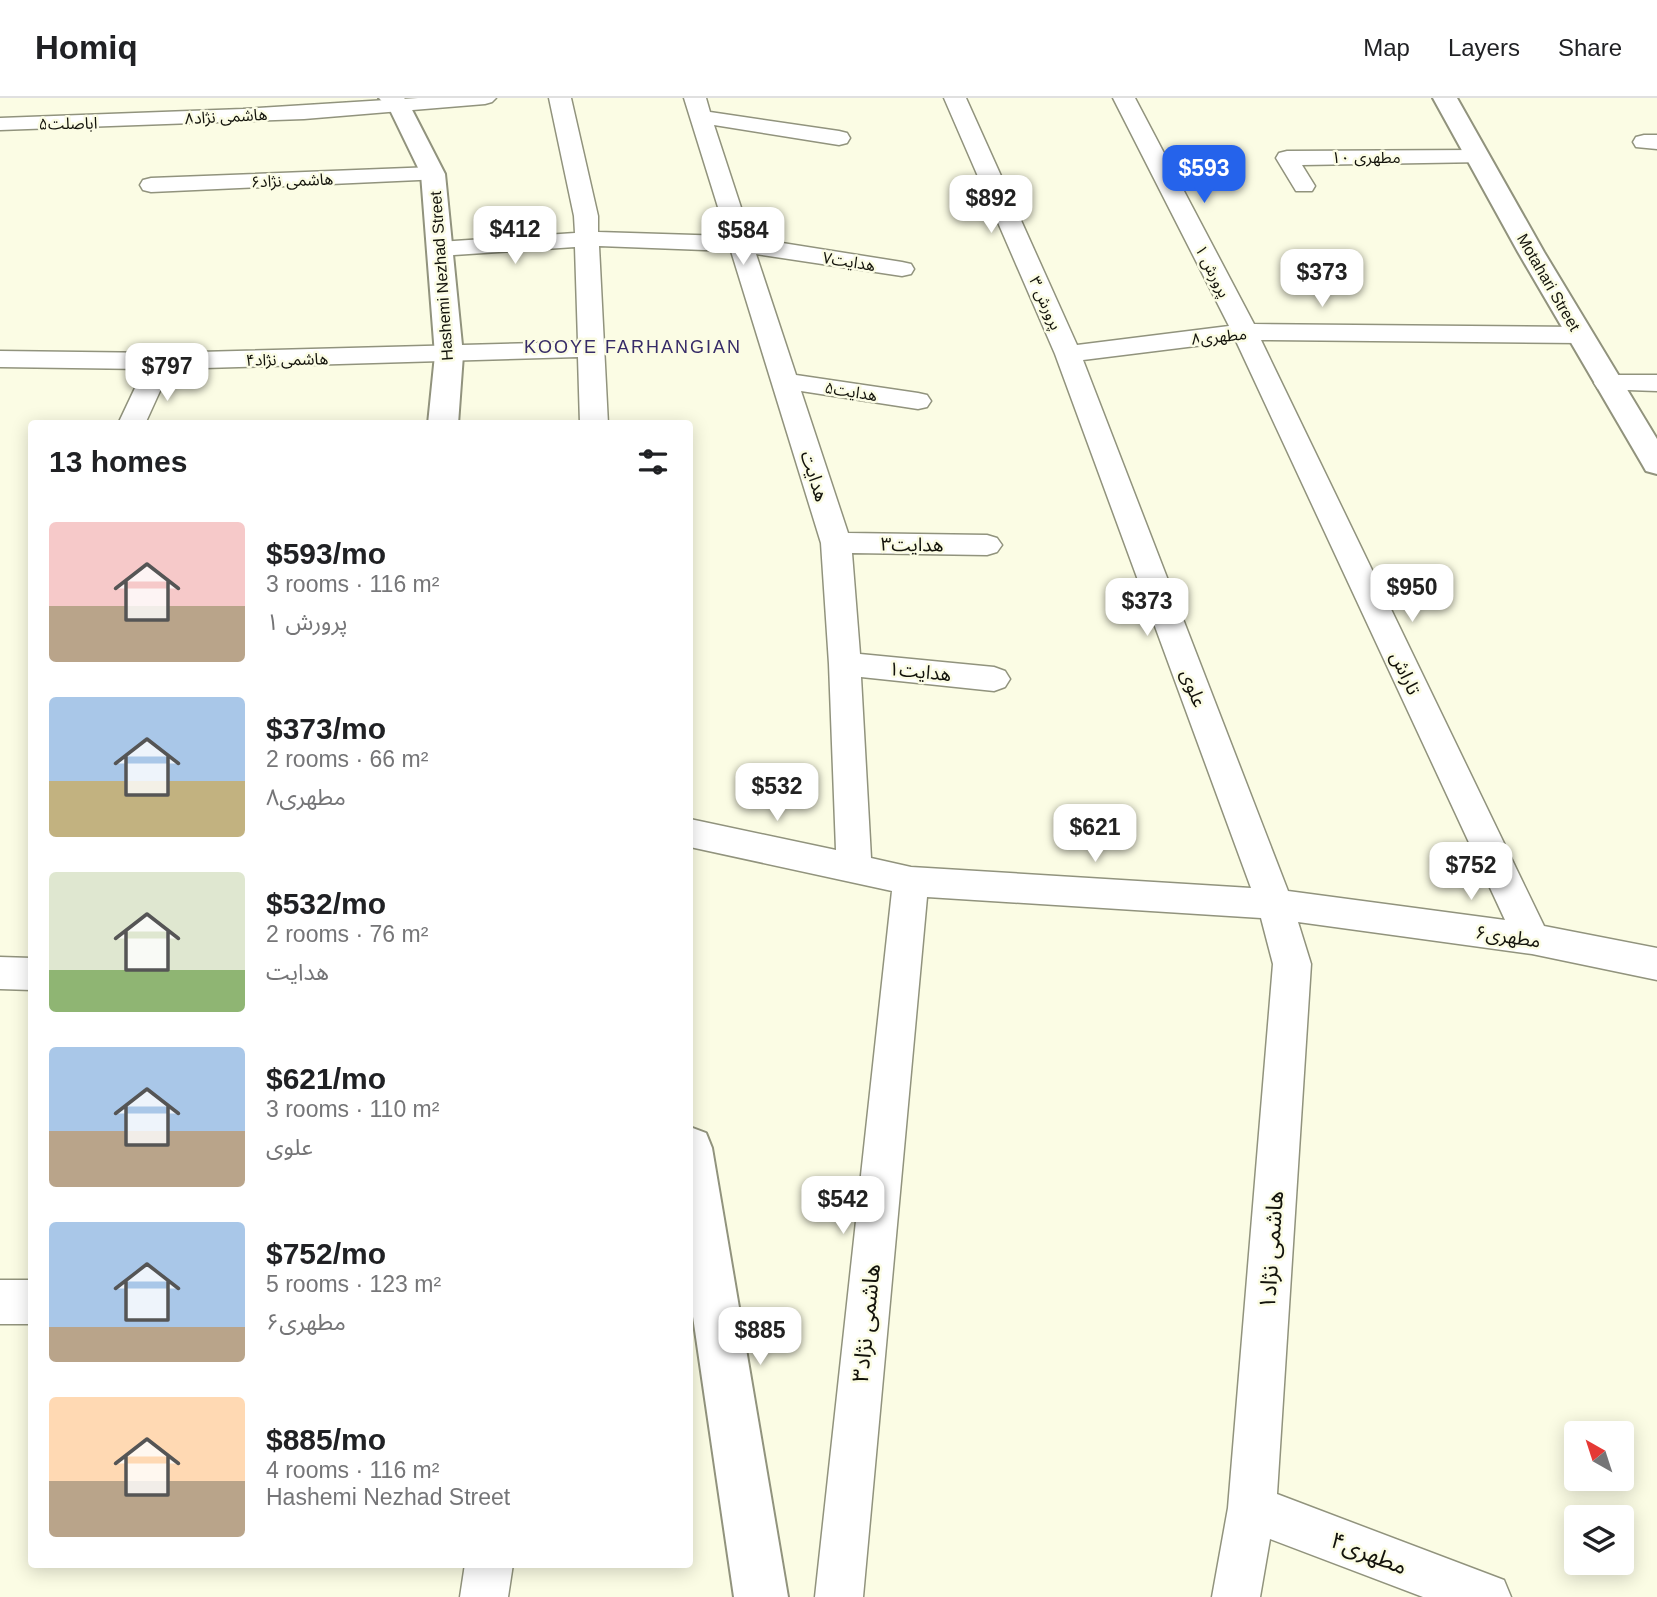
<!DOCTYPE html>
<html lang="en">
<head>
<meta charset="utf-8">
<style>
	body { margin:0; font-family:Arial,"Noto Sans Arabic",sans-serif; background:#f6f6f6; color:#202124; height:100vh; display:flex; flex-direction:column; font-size:26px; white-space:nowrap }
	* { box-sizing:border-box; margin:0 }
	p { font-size:23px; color:#757577 }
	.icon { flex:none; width:38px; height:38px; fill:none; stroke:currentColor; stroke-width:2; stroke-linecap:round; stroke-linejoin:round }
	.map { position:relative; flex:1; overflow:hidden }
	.details { position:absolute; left:28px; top:322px; width:665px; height:1148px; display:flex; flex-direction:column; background:#fff; border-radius:7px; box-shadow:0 4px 18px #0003 }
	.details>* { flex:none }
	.needle { width:46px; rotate:321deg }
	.controls { position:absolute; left:1564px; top:1323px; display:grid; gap:14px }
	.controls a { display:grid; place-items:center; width:70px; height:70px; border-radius:7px; background:#fff; box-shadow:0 4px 18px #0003; font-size:35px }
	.price { position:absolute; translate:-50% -60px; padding:0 16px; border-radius:14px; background:#fff; color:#222; font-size:23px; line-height:46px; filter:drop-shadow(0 2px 4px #0008) }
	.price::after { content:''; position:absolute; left:50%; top:42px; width:21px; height:16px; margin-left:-10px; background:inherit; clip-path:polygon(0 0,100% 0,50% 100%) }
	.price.current { background:#2563eb; color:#fff }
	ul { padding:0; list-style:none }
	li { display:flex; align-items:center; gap:21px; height:175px; padding:0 21px }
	li span { display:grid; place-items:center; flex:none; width:196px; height:140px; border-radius:7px; color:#555 }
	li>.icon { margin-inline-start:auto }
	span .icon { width:84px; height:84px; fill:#fffc; stroke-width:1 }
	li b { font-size:30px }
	h2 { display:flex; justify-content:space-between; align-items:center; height:84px; padding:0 21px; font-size:30px }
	header { display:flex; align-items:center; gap:42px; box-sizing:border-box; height:98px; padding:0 35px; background:#fff; border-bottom:2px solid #e0e0e0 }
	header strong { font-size:33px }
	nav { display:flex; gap:38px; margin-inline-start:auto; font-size:24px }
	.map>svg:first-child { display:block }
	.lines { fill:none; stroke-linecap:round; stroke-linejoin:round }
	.minor-casing { stroke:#91937d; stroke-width:3 }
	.tertiary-casing { stroke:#91937d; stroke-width:4 }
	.minor { fill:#fff; fill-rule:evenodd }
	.tertiary { fill:#fff; fill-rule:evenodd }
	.labels { text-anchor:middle; stroke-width:5; stroke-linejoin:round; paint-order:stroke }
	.far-street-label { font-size:16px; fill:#13130b; stroke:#fbfce4 }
	.far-neighbourhood-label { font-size:18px; letter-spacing:2px; fill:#372c68; stroke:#fbfce4 }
	.street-label { font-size:19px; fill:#13130b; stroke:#fbfce4 }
	.near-street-label { font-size:23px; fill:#13130b; stroke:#fbfce4 }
</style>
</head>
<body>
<header>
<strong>Homiq</strong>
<nav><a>Map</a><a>Layers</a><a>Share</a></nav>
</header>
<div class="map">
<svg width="1657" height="1499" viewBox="0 0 1657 1499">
	<rect width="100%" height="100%" fill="#fbfce4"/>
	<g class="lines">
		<defs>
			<g id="minor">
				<path d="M418,0H496L492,4L485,6L304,21L0,32V20L243,11Z"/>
				<path d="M549,0H571L598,118V134L727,138L684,0H706L710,14L839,33L847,35L850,40L847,45L839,47L714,27L751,140L902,164L911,166L914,171L911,176L902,178L756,156L796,277L918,295L927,297L931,303L927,309L918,311L801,293L848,435L987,437L997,440L1002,447L997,454L987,457L852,455L860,556L994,569L1005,573L1010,581L1005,589L994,593L861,579L871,760L911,769L1251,790L1055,256L944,0H966L1077,247L1229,228L1113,0H1135L1254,226L1580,229L1589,232L1593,237L1589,242L1580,245L1261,242L1544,828L1657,850V882L1532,856L1298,824L1311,866L1277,1396L1504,1482L1511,1499H1423L1270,1441L1260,1499H1212L1228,1410L1273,866L1261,820L927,799L863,1499H815L892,793L690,749V721L836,752L829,566L821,445L731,153L599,148L608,326H580L578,259L170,271L145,326H118L144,271L0,269V253L161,255L578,244L575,149L439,158L431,156L427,151L431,146L439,144L575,135L574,118ZM1236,243L1505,822L1288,793L1083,262Z"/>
				<path d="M1644,37H1657V51L1636,49L1633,44L1636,39Z"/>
				<path d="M1477,52L1485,54L1488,59L1485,64L1302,67L1315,88L1312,93H1296L1276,60L1279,55L1287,53Z"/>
				<path d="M433,69L441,71L444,76L441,81L151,94L143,92L140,87L143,82L151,80Z"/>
				<path d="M1607,277H1657V293L1598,291L1594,285L1598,279Z"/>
				<path d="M0,859L32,860V892L0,891Z"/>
				<rect x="0" y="1182" width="32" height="44"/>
				<path d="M465,1466H513L508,1499H460Z"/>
			</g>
			<g id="tertiary">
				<path d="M379,0H404L408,4L445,76L463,257L458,326H428L435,257L421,76L390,12Z"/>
				<path d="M1433,0H1457L1544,154L1657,341V376L1646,373L1642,366L1518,154Z"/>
				<path d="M690,1029L706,1035L712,1050L788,1499H734L690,1198Z"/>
			</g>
		</defs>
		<use href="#minor" class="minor-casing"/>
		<use href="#tertiary" class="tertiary-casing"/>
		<use href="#minor" class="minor"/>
		<use href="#tertiary" class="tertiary"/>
	</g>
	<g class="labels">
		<g class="far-street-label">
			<text transform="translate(226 18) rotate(-3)" y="6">هاشمی نژاد۸</text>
			<text transform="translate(68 25) rotate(-1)" y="6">اباصلت۵</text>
			<text x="1366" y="65">مطهری ۱۰</text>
			<text transform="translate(292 82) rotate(-2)" y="6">هاشمی نژاد۶</text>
			<text transform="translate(849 163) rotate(9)" y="6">هدایت۷</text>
			<text transform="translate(1213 173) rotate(63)" y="6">پرورش ۱</text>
			<text transform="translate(441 178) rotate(-94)" y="6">Hashemi Nezhad Street</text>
			<text transform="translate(1549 184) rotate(60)" y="6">Motahari Street</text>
			<text transform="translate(1046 205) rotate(66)" y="6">پرورش ۳</text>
			<text transform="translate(1219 238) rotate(-6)" y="6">مطهری۸</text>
			<text transform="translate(287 261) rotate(-1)" y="6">هاشمی نژاد۴</text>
			<text transform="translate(851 293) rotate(9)" y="6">هدایت۵</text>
		</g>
		<g class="far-neighbourhood-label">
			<text x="633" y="255">KOOYE FARHANGIAN</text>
		</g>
		<g class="street-label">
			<text transform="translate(815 378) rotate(72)" y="7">هدایت</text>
			<text transform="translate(912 446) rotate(1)" y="7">هدایت۳</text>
			<text transform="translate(920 573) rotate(6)" y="7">هدایت۱</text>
			<text transform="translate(1406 575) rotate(65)" y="7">تاراش</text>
			<text transform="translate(1194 590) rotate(69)" y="7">علوی</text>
			<text transform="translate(1508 838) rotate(8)" y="7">مطهری۶</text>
		</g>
		<g class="near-street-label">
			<text transform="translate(1271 1152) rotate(-86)" y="8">هاشمی نژاد۱</text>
			<text transform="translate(866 1225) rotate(-84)" y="8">هاشمی نژاد۳</text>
			<text transform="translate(1369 1455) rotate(21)" y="8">مطهری۴</text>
		</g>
	</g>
</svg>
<div class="controls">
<a><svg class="needle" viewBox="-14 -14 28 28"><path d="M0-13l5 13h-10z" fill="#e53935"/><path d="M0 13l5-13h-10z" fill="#757577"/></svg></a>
<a><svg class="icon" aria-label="layers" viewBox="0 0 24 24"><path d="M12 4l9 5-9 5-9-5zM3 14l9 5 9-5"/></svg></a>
</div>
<b class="price current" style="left:1204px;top:107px">$593</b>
<b class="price" style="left:991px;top:137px">$892</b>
<b class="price" style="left:515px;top:168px">$412</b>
<b class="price" style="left:743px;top:169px">$584</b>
<b class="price" style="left:1322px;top:211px">$373</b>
<b class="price" style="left:167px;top:305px">$797</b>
<b class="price" style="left:1412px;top:526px">$950</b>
<b class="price" style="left:1147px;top:540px">$373</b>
<b class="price" style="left:777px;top:725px">$532</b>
<b class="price" style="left:1095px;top:766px">$621</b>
<b class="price" style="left:1471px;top:804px">$752</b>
<b class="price" style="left:843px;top:1138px">$542</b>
<b class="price" style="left:760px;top:1269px">$885</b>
<section class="details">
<h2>13 homes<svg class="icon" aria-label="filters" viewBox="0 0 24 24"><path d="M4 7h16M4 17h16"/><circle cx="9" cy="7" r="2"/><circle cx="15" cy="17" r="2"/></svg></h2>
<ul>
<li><span style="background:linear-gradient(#f6c9c9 60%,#b9a48a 0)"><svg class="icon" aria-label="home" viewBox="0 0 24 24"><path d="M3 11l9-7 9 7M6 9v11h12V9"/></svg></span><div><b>$593/mo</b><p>3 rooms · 116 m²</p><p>پرورش ۱</p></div></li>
<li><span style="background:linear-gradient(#a9c7e8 60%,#c2b280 0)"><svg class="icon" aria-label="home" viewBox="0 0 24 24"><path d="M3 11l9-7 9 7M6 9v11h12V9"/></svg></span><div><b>$373/mo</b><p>2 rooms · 66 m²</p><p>مطهری۸</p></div></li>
<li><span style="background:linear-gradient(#dfe7d0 70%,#8fb573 0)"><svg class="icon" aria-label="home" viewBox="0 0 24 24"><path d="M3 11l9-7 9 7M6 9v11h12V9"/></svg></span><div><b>$532/mo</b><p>2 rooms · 76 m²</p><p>هدایت</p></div></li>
<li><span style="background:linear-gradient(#a9c7e8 60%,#b9a48a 0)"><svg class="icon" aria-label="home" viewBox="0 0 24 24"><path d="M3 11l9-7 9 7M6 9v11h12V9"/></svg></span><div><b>$621/mo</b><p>3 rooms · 110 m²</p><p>علوی</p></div></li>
<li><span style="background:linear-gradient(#a9c7e8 75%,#b9a48a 0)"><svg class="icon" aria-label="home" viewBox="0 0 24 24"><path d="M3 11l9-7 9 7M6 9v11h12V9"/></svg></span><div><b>$752/mo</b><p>5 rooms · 123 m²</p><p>مطهری۶</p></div></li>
<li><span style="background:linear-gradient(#ffd9b3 60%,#b9a48a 0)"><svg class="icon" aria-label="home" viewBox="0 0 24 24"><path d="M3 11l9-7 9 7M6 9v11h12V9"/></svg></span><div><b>$885/mo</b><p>4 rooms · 116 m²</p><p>Hashemi Nezhad Street</p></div></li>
</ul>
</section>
</div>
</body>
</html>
